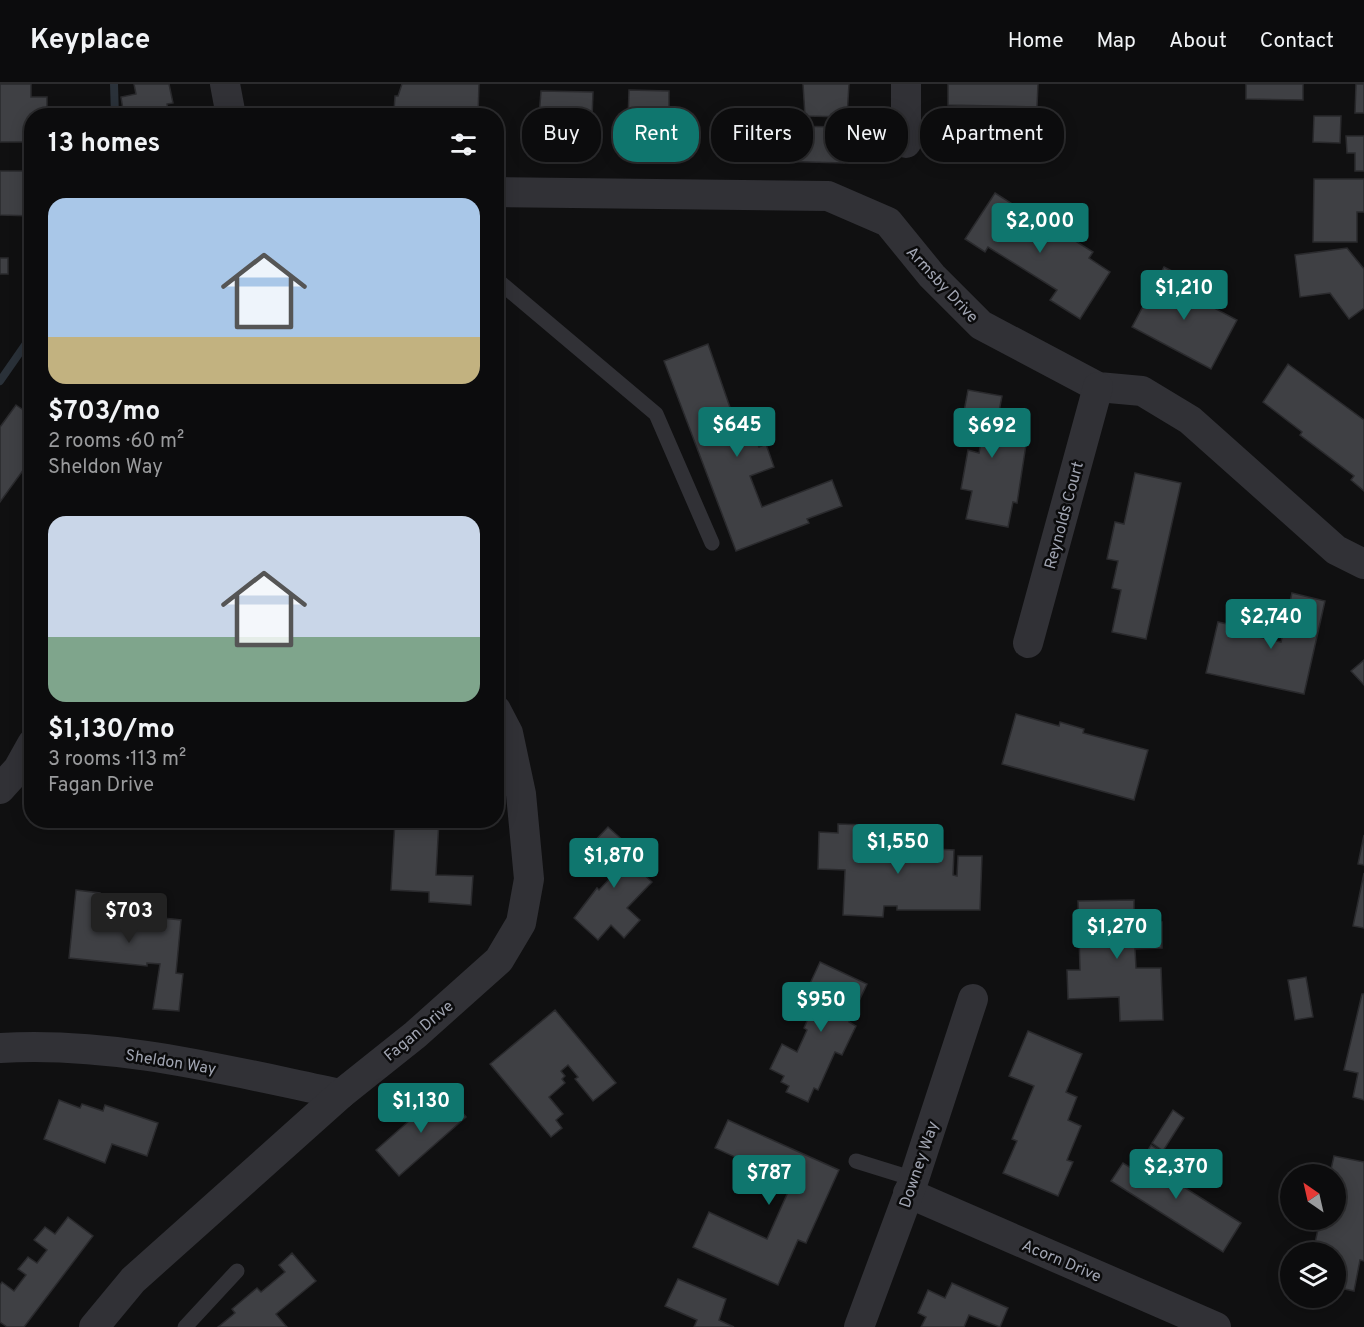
<!DOCTYPE html>
<html lang="en">
<head>
<meta charset="utf-8">
<style>
	body { margin:0; font-family:Overpass,sans-serif; background:#1a1a1b; color:#f1f3f6; height:100vh; display:flex; flex-direction:column; font-size:22px; white-space:nowrap }
	* { box-sizing:border-box; margin:0 }
	p { font-size:20px; color:#9a9b9d }
	.icon { flex:none; width:33px; height:33px; fill:none; stroke:currentColor; stroke-width:2; stroke-linecap:round; stroke-linejoin:round }
	.map { position:relative; flex:1; overflow:hidden }
	.drawer { position:absolute; left:24px; top:24px; width:480px; height:720px; display:flex; flex-direction:column; background:#0c0c0d; border-radius:24px; box-shadow:0 3px 15px #0003,0 0 0 2px #2c2c2e }
	.drawer>* { flex:none }
	.hud { position:absolute; left:522px; top:24px; width:570px; height:54px; display:flex; gap:12px }
	.needle { width:39px; rotate:326deg }
	.tools { position:absolute; left:1280px; top:1080px; display:grid; gap:12px }
	.tools a { display:grid; place-items:center; width:66px; height:66px; border-radius:50%; background:#0c0c0d; box-shadow:0 3px 15px #0003,0 0 0 2px #2c2c2e; font-size:30px }
	.price { position:absolute; translate:-50% -51px; padding:0 14px; border-radius:6px; background:#0f766e; color:#fff; font-size:20px; line-height:39px; filter:drop-shadow(0 2px 3px #0008) }
	.price::after { content:''; position:absolute; left:50%; top:36px; width:18px; height:14px; margin-left:-9px; background:inherit; clip-path:polygon(0 0,100% 0,50% 100%) }
	.price.active { background:#222; color:#fff }
	ul { padding:0; list-style:none }
	li { display:grid; align-content:center; gap:12px; height:318px; padding:0 24px }
	li span { display:grid; place-items:center; height:186px; border-radius:18px; color:#555 }
	li>.icon { margin-inline-start:auto }
	span .icon { width:108px; height:108px; fill:#fffc; stroke-width:1 }
	li b { font-size:26px }
	h2 { display:flex; justify-content:space-between; align-items:center; height:72px; padding:0 24px; font-size:26px }
	.tag { padding:0 21px; border-radius:24px; background:#0c0c0d; box-shadow:0 3px 15px #0003,0 0 0 2px #2c2c2e; font-size:21px; line-height:54px }
	.tag.active { background:#0f766e; color:#fff }
	header { display:flex; align-items:center; gap:36px; box-sizing:border-box; height:84px; padding:0 30px; background:#0c0c0d; border-bottom:2px solid #2c2c2e }
	header strong { font-size:28px }
	nav { display:flex; gap:33px; margin-inline-start:auto; font-size:21px }
	.map>svg:first-child { display:block }
	.lines { fill:none; stroke-linecap:round; stroke-linejoin:round }
	.stream { stroke:#2a3139; stroke-width:8 }
	.building { fill:#3f4044; stroke:#2a2a2d; stroke-width:1.5 }
	.lane { stroke:#313136; stroke-width:15 }
	.street { stroke:#313136; stroke-width:30 }
	.labels { text-anchor:middle; stroke-width:5; stroke-linejoin:round; paint-order:stroke }
	.street-label { font-size:16px; fill:#a1a5b2; stroke:#0b0b0c }
</style>
</head>
<body>
<header>
<strong>Keyplace</strong>
<nav><a>Home</a><a>Map</a><a>About</a><a>Contact</a></nav>
</header>
<div class="map">
<svg width="1364" height="1243" viewBox="0 0 1364 1243">
	<rect width="100%" height="100%" fill="#101011"/>
	<g class="lines">
		<g class="stream">
			<path d="M114,0L115,32"/>
			<path d="M0,297L32,251"/>
		</g>
	</g>
	<g class="building">
		<path d="M0,0H31V13H47V32H32V58H0Z"/>
		<path d="M134,0H169L173,19L167,20L169,32H124L121,13L136,10Z"/>
		<path d="M402,0H479L478,32L399,31V27H394L395,12H398Z"/>
		<path d="M803,0H849L847,33L805,32Z"/>
		<path d="M948,0H1038L1037,23L948,21Z"/>
		<path d="M1246,0H1303V16L1246,15Z"/>
		<path d="M1356,0H1364V29H1355Z"/>
		<path d="M629,6L669,7V37L628,36Z"/>
		<path d="M541,7L593,8L591,61L537,60Z"/>
		<path d="M757,32L792,33L791,50L743,49L744,34L757,35Z"/>
		<path d="M1314,32H1341L1340,59L1313,58Z"/>
		<path d="M795,42L837,43V58H844V79L773,77L774,53H794Z"/>
		<path d="M1346,52H1364V87H1355V69H1347Z"/>
		<path d="M0,87H32V132L0,131Z"/>
		<path d="M1314,95H1364V128H1357V158H1313Z"/>
		<path d="M995,109L1031,132L1028,135L1040,143L1044,137L1093,168L1089,174L1110,188L1080,235L1050,216L1057,206L988,163L985,168L965,155Z"/>
		<path d="M1347,164L1364,185V224L1349,235L1330,209L1300,213L1295,171Z"/>
		<rect x="0" y="174" width="8" height="16"/>
		<path d="M1164,183L1180,191L1175,200L1183,204L1182,207L1237,236L1211,285L1132,243Z"/>
		<path d="M708,260L741,355L754,351L759,363L766,360L774,383L750,392L762,423L832,396L842,422L807,435L809,439L736,467L664,277Z"/>
		<path d="M1288,280L1364,336V407L1351,396L1354,392L1300,351L1302,348L1263,318Z"/>
		<path d="M968,306L1002,312L998,333L1029,341L1017,419L1013,418L1008,443L966,435L972,407L961,405L968,366L979,369L981,358L959,354Z"/>
		<path d="M16,321L28,329L32,325V374L0,418V343Z"/>
		<path d="M1135,389L1181,399L1146,555L1112,548L1121,506L1112,504L1118,477L1107,475L1115,438L1124,440Z"/>
		<path d="M1292,509L1325,517L1304,610L1206,589L1218,538L1246,544L1245,550L1281,558Z"/>
		<path d="M1364,576V601L1351,587Z"/>
		<path d="M1016,630L1059,642L1060,638L1084,645L1083,649L1148,666L1134,716L1002,680Z"/>
		<path d="M395,736H439L436,791L473,792L471,821L429,818V808L391,806Z"/>
		<path d="M838,740L866,741V756H885V773L915,774V764L954,766L953,791L957,792L958,772H982L980,826H897V822H884L883,833L843,831L845,786L818,785L819,748L838,749Z"/>
		<path d="M608,743L636,768L628,776L652,798L627,824L640,836L624,854L611,841L598,856L574,834L597,804L599,806L615,789L588,764Z"/>
		<path d="M1364,751V781L1358,780Z"/>
		<path d="M1364,789V844L1353,842Z"/>
		<path d="M76,806L100,809L98,827L181,836L176,889L183,890L179,927L153,925L160,880L147,879V882L69,874Z"/>
		<path d="M1134,816V839L1162,838V864L1135,865L1136,884H1161L1163,936L1120,937L1119,913L1068,915L1067,886H1080L1078,817Z"/>
		<path d="M820,878L867,900L849,938L856,942L842,971L835,968L818,1006L814,1004L808,1018L786,1008L789,1002L781,998L784,992L770,985L782,960L797,968L807,946L804,944L810,930L814,932L824,911L808,904Z"/>
		<path d="M1306,893L1313,933L1295,936L1288,896Z"/>
		<path d="M1362,910H1364V1016L1353,1013L1358,989L1344,986Z"/>
		<path d="M555,926L616,999L593,1017L575,995L578,993L568,981L561,987L565,992L562,995L565,999L549,1013L563,1030L556,1036L562,1044L551,1053L490,980Z"/>
		<path d="M1028,947L1082,970L1066,1008L1077,1013L1068,1036L1081,1042L1067,1076L1073,1078L1058,1112L1003,1089L1017,1057L1012,1055L1034,1002L1009,992Z"/>
		<path d="M443,1007L466,1033L399,1092L376,1066Z"/>
		<path d="M59,1016L80,1024L82,1020L103,1027L105,1021L158,1039L147,1072L112,1060L105,1079L44,1055Z"/>
		<path d="M1173,1026L1184,1034L1163,1067L1152,1059Z"/>
		<path d="M728,1036L839,1086L806,1159L798,1156L778,1201L693,1163L709,1128L767,1155L792,1099L715,1064Z"/>
		<path d="M1151,1061L1173,1075L1163,1090L1241,1139L1223,1168L1111,1097L1123,1079L1136,1087Z"/>
		<path d="M1334,1072L1364,1078V1177L1360,1176L1354,1207L1335,1203V1168H1313L1320,1136H1335V1090H1330Z"/>
		<path d="M68,1133L93,1152L24,1243H7L0,1238V1201L2,1198L14,1207L26,1191L18,1185L28,1173L37,1179L47,1166L34,1156L45,1143L55,1150Z"/>
		<path d="M292,1169L316,1197L276,1230L287,1243H218L235,1229L232,1225L257,1204L261,1208L285,1188L279,1181Z"/>
		<path d="M678,1195L726,1215L719,1236L734,1243H694L697,1236L665,1222Z"/>
		<path d="M952,1199L1008,1224L1000,1243L969,1231L964,1243H921L926,1233L918,1229L928,1206L945,1214Z"/>
	</g>
	<g class="lines">
		<g class="lane">
			<path d="M496,195L656,330L712,459"/>
			<path d="M856,1077L914,1095"/>
			<path d="M185,1243L237,1187"/>
		</g>
		<g class="street">
			<path d="M225,0L231,32"/>
			<path d="M906,59V0"/>
			<path d="M496,108L828,112L888,138L932,192L981,241L1098,303L1142,307L1190,336L1336,466L1364,480"/>
			<path d="M1028,559L1098,303"/>
			<path d="M0,705L18,685L32,660"/>
			<path d="M0,964C115,957 229,987 341,1010"/>
			<path d="M908,1109L1216,1243"/>
			<path d="M94,1243L133,1196L341,1010L415,951L499,876L521,839L529,795L521,710L508,649L496,626"/>
			<path d="M859,1243L914,1095L973,915"/>
		</g>
	</g>
	<g class="labels">
		<g class="street-label">
			<text transform="translate(943 200) rotate(47)" y="6">Armsby Drive</text>
			<text transform="translate(1063 431) rotate(-75)" y="6">Reynolds Court</text>
			<text transform="translate(418 946) rotate(-40)" y="6">Fagan Drive</text>
			<text transform="translate(171 977) rotate(9)" y="6">Sheldon Way</text>
			<text transform="translate(918 1080) rotate(-71)" y="6">Downey Way</text>
			<text transform="translate(1062 1176) rotate(23)" y="6">Acorn Drive</text>
		</g>
	</g>
</svg>
<div class="tools">
<a><svg class="needle" viewBox="-14 -14 28 28"><path d="M0-13l5 13h-10z" fill="#e53935"/><path d="M0 13l5-13h-10z" fill="#9a9b9d"/></svg></a>
<a><svg class="icon" aria-label="layers" viewBox="0 0 24 24"><path d="M12 4l9 5-9 5-9-5zM3 14l9 5 9-5"/></svg></a>
</div>
<b class="price" style="left:1040px;top:170px">$2,000</b>
<b class="price" style="left:1184px;top:237px">$1,210</b>
<b class="price" style="left:737px;top:374px">$645</b>
<b class="price" style="left:992px;top:375px">$692</b>
<b class="price" style="left:1271px;top:566px">$2,740</b>
<b class="price" style="left:898px;top:791px">$1,550</b>
<b class="price" style="left:614px;top:805px">$1,870</b>
<b class="price active" style="left:129px;top:860px">$703</b>
<b class="price" style="left:1117px;top:876px">$1,270</b>
<b class="price" style="left:821px;top:949px">$950</b>
<b class="price" style="left:421px;top:1050px">$1,130</b>
<b class="price" style="left:1176px;top:1116px">$2,370</b>
<b class="price" style="left:769px;top:1122px">$787</b>
<div class="hud">
<a class="tag">Buy</a>
<a class="tag active">Rent</a>
<a class="tag">Filters</a>
<a class="tag">New</a>
<a class="tag">Apartment</a>
</div>
<section class="drawer">
<h2>13 homes<svg class="icon" aria-label="filters" viewBox="0 0 24 24"><path d="M4 7h16M4 17h16"/><circle cx="9" cy="7" r="2"/><circle cx="15" cy="17" r="2"/></svg></h2>
<ul>
<li><span style="background:linear-gradient(#a9c7e8 75%,#c2b280 0)"><svg class="icon" aria-label="home" viewBox="0 0 24 24"><path d="M3 11l9-7 9 7M6 9v11h12V9"/></svg></span><div><b>$703/mo</b><p>2 rooms · 60 m²</p><p>Sheldon Way</p></div></li>
<li><span style="background:linear-gradient(#c9d6e8 65%,#7fa58c 0)"><svg class="icon" aria-label="home" viewBox="0 0 24 24"><path d="M3 11l9-7 9 7M6 9v11h12V9"/></svg></span><div><b>$1,130/mo</b><p>3 rooms · 113 m²</p><p>Fagan Drive</p></div></li>
</ul>
</section>
</div>
</body>
</html>
